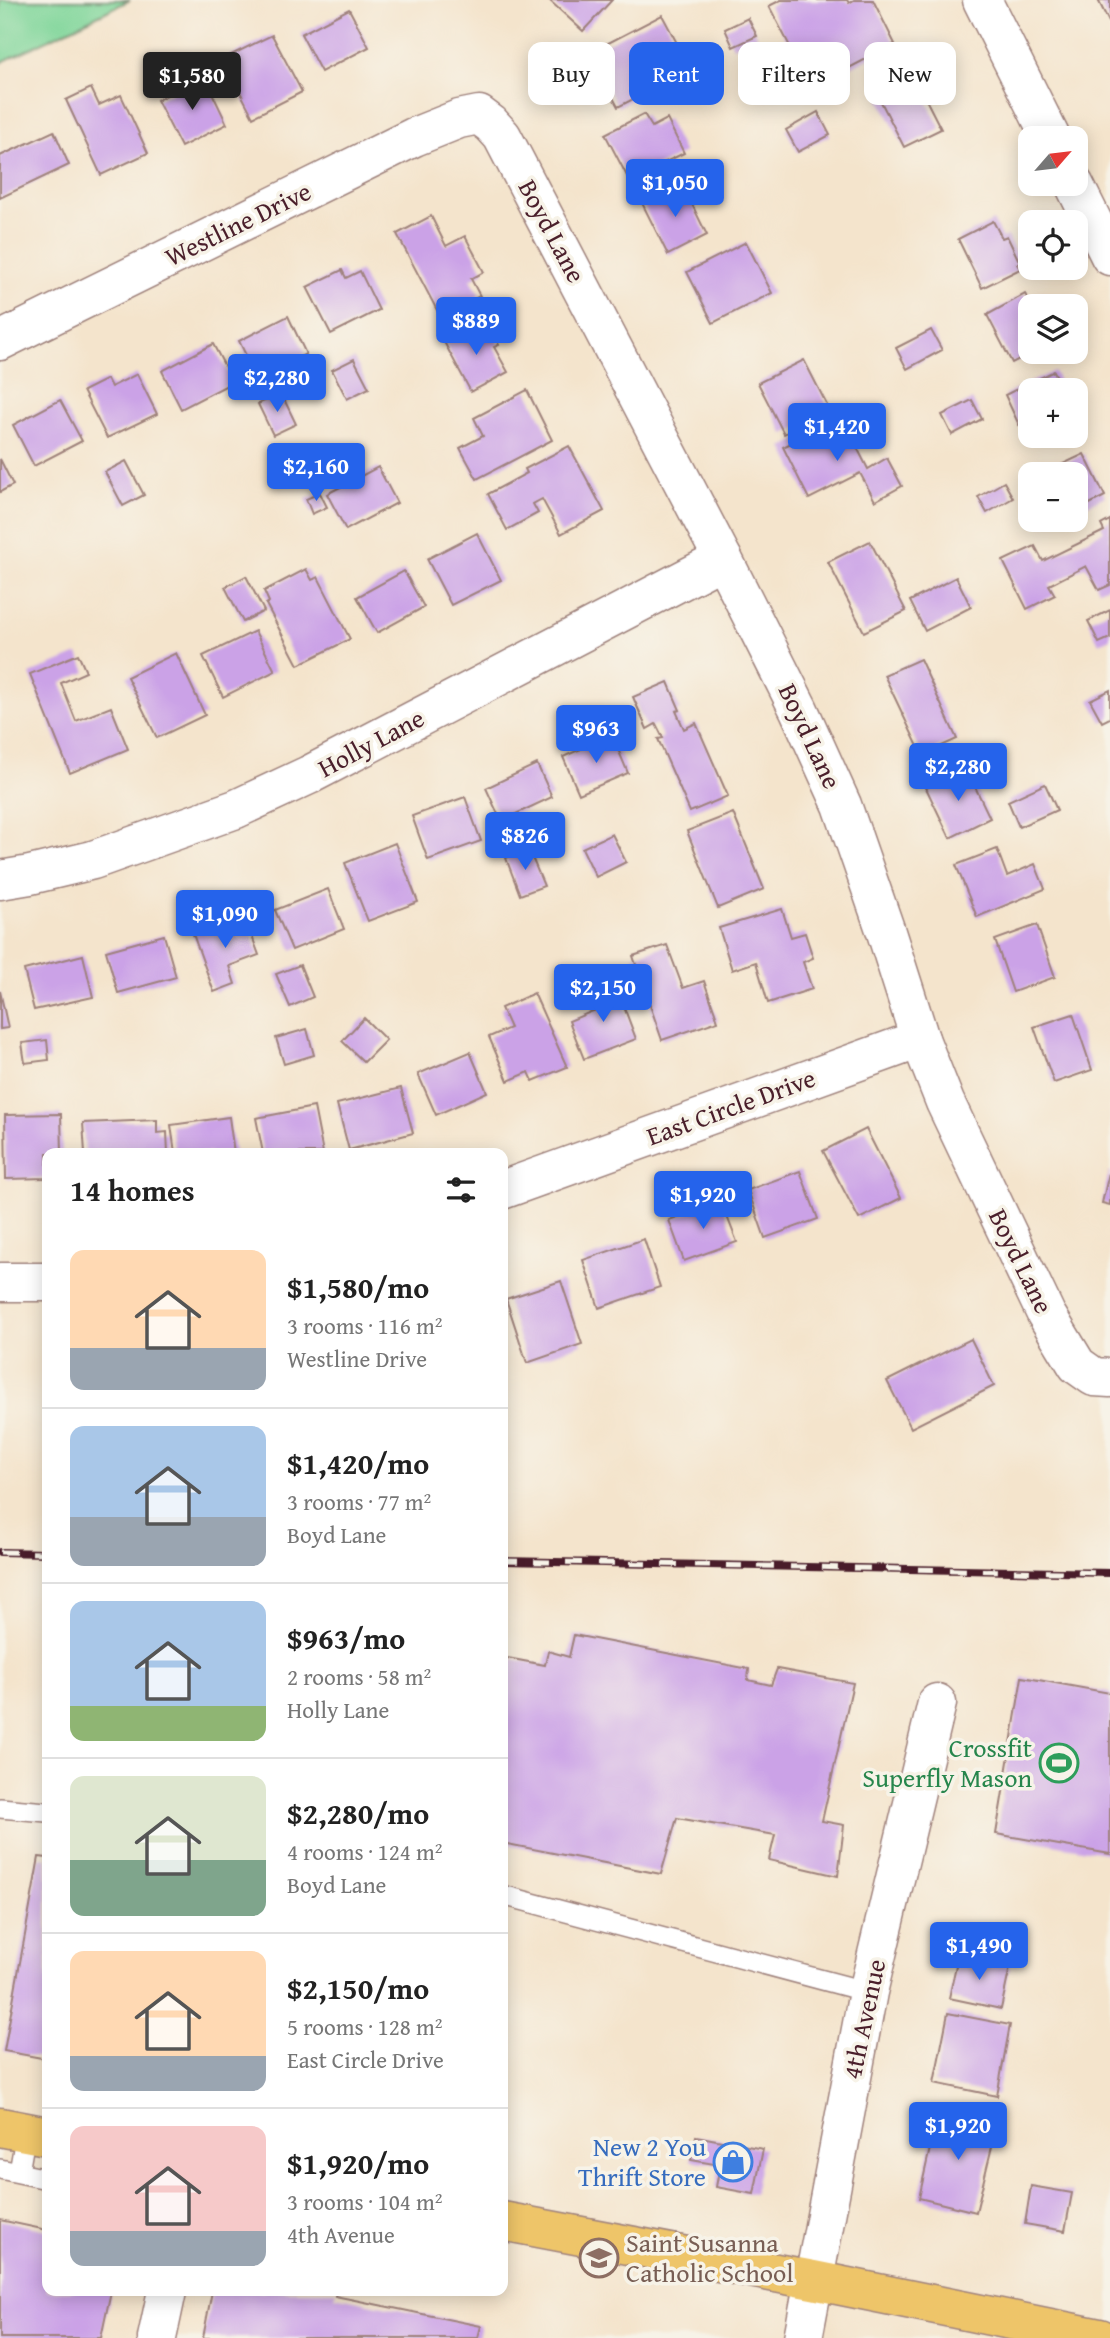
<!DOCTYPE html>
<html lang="en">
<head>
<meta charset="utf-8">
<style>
	body { margin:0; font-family:"Gentium Book Plus",serif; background:#f6f6f6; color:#222; height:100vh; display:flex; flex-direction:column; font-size:26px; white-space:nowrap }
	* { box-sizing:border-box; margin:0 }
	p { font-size:23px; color:#767676 }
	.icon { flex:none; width:38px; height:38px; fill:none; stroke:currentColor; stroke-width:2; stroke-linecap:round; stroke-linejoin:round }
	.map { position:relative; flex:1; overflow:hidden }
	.side { position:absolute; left:42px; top:1148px; width:466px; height:1148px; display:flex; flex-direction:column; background:#fff; border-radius:14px; box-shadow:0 4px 18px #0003 }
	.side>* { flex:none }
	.hud { position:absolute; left:528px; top:42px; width:476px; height:63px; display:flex; gap:14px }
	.needle { width:46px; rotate:62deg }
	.controls { position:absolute; left:1018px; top:126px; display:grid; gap:14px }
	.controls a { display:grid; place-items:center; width:70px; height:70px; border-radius:14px; background:#fff; box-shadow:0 4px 18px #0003; font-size:35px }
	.price { position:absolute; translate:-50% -60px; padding:0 16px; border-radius:7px; background:#2563eb; color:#fff; font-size:23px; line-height:46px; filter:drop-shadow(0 2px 4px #0008) }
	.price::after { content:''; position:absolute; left:50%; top:42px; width:21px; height:16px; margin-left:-10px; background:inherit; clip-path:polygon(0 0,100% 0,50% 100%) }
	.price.current { background:#222; color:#fff }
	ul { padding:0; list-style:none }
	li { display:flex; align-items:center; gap:21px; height:175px; padding:0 28px }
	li+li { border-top:2px solid #e0e0e0 }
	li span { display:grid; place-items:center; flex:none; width:196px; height:140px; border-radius:14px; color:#555 }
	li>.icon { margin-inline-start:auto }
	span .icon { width:84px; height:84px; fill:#fffc; stroke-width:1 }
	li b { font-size:30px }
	h2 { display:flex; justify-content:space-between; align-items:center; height:84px; padding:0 28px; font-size:30px }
	.tag { padding:0 24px; border-radius:14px; background:#fff; box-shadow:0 4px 18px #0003; font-size:24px; line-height:63px }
	.tag.current { background:#2563eb; color:#fff }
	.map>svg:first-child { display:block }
	.green { fill:#7fd69a; stroke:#647a62; stroke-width:2 }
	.building { fill:#cba2e7 }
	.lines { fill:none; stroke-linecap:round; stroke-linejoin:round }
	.lane-casing { stroke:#9f827c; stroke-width:22 }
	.street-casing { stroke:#9f827c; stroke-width:41 }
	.primary-casing { stroke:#9f827c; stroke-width:41 }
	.lane { stroke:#fff; stroke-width:19 }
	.street { stroke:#fff; stroke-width:38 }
	.primary { stroke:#eec569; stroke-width:38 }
	.rail-casing { stroke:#4a1f2b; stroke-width:8 }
	.rail { stroke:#f7f3e8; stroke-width:5; stroke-dasharray:16; stroke-linecap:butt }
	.labels { text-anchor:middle; stroke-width:7; stroke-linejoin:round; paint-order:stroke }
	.street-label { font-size:26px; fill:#4a1f2b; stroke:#f7f3e8 }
	.leisure-label { font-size:26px; fill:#27864d; stroke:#f7f3e8; text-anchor:end }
	.shop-label { font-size:26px; fill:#366cbe; stroke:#f7f3e8; text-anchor:end }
	.education-label { font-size:26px; fill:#785e54; stroke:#f7f3e8; text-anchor:start }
</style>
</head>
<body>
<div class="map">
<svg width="1110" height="2338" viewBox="0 0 1110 2338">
	<rect width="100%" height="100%" fill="#f7f3e8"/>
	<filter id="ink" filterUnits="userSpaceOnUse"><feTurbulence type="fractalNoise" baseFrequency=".0143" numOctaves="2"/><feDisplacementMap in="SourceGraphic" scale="14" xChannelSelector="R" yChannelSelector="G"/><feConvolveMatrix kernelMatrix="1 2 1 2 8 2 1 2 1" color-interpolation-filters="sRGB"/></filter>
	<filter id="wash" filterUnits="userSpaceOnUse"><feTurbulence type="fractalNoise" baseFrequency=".00686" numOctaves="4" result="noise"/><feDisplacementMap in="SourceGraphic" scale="28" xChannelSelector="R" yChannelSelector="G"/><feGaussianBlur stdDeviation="1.57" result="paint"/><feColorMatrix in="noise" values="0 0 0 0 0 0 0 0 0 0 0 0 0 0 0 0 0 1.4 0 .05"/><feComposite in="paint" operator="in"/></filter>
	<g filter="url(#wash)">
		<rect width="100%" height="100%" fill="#f4e4cc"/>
		<path class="green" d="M0,0H130L0,63Z"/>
		<g id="blocks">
			<g class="building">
				<path d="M549,0H612L583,31Z"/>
				<path d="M781,0H847L849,3L854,0H873L895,44L807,90L790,58L795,56L769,6Z"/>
				<path d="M1098,0H1110V24Z"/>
				<path d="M349,9L369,47L321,72L301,34Z"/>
				<path d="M662,15L678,45L660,55L672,79L618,107L589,53Z"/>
				<path d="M748,18L757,36L733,47L725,29Z"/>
				<path d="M272,35L302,92L253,117L223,59Z"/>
				<path d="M204,76L227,124L181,147L157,100Z"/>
				<path d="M915,78L941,129L904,147L878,96Z"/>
				<path d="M91,88L99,105L121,95L148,153L101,175L66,100Z"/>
				<path d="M818,112L830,135L798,152L786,130Z"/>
				<path d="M644,114L652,127L667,119L684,153L629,180L605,134Z"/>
				<path d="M54,131L69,165L0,198V156Z"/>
				<path d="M682,184L707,235L668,255L642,203Z"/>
				<path d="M431,216L446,246L465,236L484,272L471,279L480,296L440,316L397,234Z"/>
				<path d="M993,221L1002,238L1007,236L1020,263L1017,264L1020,269L982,288L958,239Z"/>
				<path d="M746,242L772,293L713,323L687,272Z"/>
				<path d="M342,270L346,278L360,271L379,310L331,334L307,287Z"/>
				<path d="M1025,294L1032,306L1031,353L1012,363L987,315Z"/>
				<path d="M288,316L306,354L257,378L239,341Z"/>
				<path d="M482,322L490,337L494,335L499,345L494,347L508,372L471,392L444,342Z"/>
				<path d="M931,330L942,350L907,369L896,348Z"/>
				<path d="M213,344L233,382L181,409L162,371Z"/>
				<path d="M354,359L369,388L347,399L332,370Z"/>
				<path d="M804,360L830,411L784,434L758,383Z"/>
				<path d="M1054,371L1063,390H1031V420L1019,425L1005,395Z"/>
				<path d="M137,374L157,414L107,438L83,391L107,379L111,387Z"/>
				<path d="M527,390L552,440L477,479L460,448L483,436L474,418Z"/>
				<path d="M281,393L296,424L273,435L258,404Z"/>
				<path d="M60,400L82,441L34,466L13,425Z"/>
				<path d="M972,400L982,419L952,435L942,415Z"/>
				<path d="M842,418L868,469L887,458L902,486L875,501L860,473L809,499L783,447Z"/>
				<path d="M569,446L604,511L561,534L542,499L533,504L538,513L507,530L488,494L527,473L525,469Z"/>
				<path d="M1084,454L1105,496L1076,511V474H1042Z"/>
				<path d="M0,459L13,485L0,492Z"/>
				<path d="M126,461L144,495L123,506L105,472Z"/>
				<path d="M378,467L397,503L346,530L327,494Z"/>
				<path d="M1004,482L1013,498L987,513L978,497Z"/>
				<path d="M320,493L327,507L312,514L306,499Z"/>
				<path d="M1110,520V585L1099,590L1086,566L1049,585L1055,595L1027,609L1003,561L1035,546L1043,561L1104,531L1101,525Z"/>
				<path d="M477,533L501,580L451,605L427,559Z"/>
				<path d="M870,541L906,611L864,632L828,562Z"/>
				<path d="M306,569L312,580L318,577L350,639L298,665L266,604L269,602L264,591Z"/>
				<path d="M404,571L424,607L377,633L357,597Z"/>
				<path d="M246,576L264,611L243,622L225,587Z"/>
				<path d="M956,577L971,607L925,631L910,601Z"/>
				<path d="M1110,610V638L1099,643L1088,621Z"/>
				<path d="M255,631L275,671L223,697L203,656Z"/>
				<path d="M176,653L205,715L157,738L127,677Z"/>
				<path d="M78,654L86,672L61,683L76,721L111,707L128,749L70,773L30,674Z"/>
				<path d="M920,659L957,739L922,755L884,675Z"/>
				<path d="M668,682L680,710L676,711L684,729L696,723L728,796L690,812L658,739L663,738L656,724L647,729L633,697Z"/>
				<path d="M1110,690V718L1102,722L1090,700Z"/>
				<path d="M612,735L628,773L579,794L563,757Z"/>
				<path d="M537,764L552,797L501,821L486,788Z"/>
				<path d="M966,768L990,818L950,838L926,788Z"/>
				<path d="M1045,784L1057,810L1019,827L1008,801Z"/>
				<path d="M465,797L481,841L428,860L412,816Z"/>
				<path d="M733,813L764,889L718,908L687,831Z"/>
				<path d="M612,834L626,862L596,877L582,848Z"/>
				<path d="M395,843L418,902L368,921L345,863Z"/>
				<path d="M528,848L544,886L520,895L506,858Z"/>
				<path d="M997,849L1007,876L1035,864L1045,889L977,917L956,865Z"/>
				<path d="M328,889L344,929L292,950L275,910Z"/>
				<path d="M782,909L791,937L805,933L813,958L803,962L812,989L768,1003L756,962L732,970L719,928Z"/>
				<path d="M244,915L259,955L229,966L235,984L214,992L193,934Z"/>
				<path d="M1037,925L1055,977L1013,992L995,940Z"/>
				<path d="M164,935L176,977L118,993L106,951Z"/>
				<path d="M667,945L683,988L704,981L718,1021L662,1040L633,956Z"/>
				<path d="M83,955L93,997L34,1010L24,970Z"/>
				<path d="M300,965L313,997L290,1007L276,974Z"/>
				<path d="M615,983L636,1039L584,1059L569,1021L598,1009L592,992Z"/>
				<path d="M0,991L8,1028L0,1029Z"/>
				<path d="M534,993L567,1067L533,1081L529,1072L508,1081L489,1037L510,1028L501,1008Z"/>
				<path d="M1073,1014L1092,1070L1054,1083L1034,1027Z"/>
				<path d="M364,1018L386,1040L364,1062L342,1041Z"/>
				<path d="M307,1029L314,1055L284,1064L276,1038Z"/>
				<path d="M47,1040L49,1060L25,1063L22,1043Z"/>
				<path d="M470,1052L487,1092L436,1115L418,1074Z"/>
				<path d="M401,1088L413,1133L349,1150L337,1104Z"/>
				<path d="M314,1107L323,1153H263L256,1118Z"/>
				<path d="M61,1114L62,1153H47V1178L6,1179L5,1115Z"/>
				<path d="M229,1117L234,1153H175L171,1125Z"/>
				<path d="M157,1120V1133L167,1132L168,1153H85L83,1123Z"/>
				<path d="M866,1129L901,1198L859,1219L823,1151Z"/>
				<path d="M800,1171L818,1219L765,1238L748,1190Z"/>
				<path d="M1109,1173H1110V1205L1102,1203Z"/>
				<path d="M721,1201L737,1242L684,1261L669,1220Z"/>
				<path d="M644,1239L660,1287L599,1308L583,1260Z"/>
				<path d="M561,1281L582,1344L527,1363L506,1299Z"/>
				<path d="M971,1339L994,1386L911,1428L887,1381Z"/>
				<path d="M574,1635L749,1669L748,1680L771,1685L777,1669L853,1683L822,1821L844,1825L838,1876L769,1860L775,1835L677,1818L661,1874L502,1843V1657L545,1665L548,1651L569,1657Z"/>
				<path d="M1022,1677L1110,1693V1854L996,1834Z"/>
				<path d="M39,1857L47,1858V2059L4,2051Z"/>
				<path d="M958,1956L1010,1967L1001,2009L949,1998Z"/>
				<path d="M948,2013L1010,2025L997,2096L934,2083Z"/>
				<path d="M938,2112L997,2126L976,2212L919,2198Z"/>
				<path d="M696,2136L763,2149L754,2194L716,2187L720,2165L691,2160Z"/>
				<path d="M1031,2186L1072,2193L1065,2231L1025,2224Z"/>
				<path d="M0,2220L47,2230V2291H111L101,2338H0Z"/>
				<path d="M212,2291H336L335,2296L481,2326L478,2338H203Z"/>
			</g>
		</g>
	</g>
	<g filter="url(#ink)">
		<use href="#blocks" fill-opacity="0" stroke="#9f827c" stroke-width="2"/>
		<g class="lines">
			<defs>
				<g id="lane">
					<path d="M0,1808L47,1812"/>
					<path d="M502,1895L868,1992"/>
					<path d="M0,2169L47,2179"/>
					<path d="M19,2172L26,2132"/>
				</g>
				<g id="street">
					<path d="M982,0L1051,138"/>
					<path d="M1074,184L1110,256"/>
					<path d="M0,341L414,137L459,119L479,115L491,124L502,136L723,559L799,710L842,805L885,929L920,1039L945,1102L1046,1314L1077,1365L1094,1377L1110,1378"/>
					<path d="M0,880L30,875L93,860L236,809L309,775L723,559"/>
					<path d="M502,1190L920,1039"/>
					<path d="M0,1282H47"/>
					<path d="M157,2338L167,2291"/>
					<path d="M803,2338L868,1992L937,1703"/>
				</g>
				<g id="primary">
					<path d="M0,2127L47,2136"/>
					<path d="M502,2221L813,2280L1100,2338"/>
				</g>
			</defs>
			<use href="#lane" class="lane-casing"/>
			<use href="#street" class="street-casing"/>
			<use href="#primary" class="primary-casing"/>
			<use href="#lane" class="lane"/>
			<use href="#street" class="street"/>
			<use href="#primary" class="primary"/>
			<defs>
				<g id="rail">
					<path d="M0,1552L47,1553"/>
					<path d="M502,1561L1110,1573"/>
				</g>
			</defs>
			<use href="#rail" class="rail-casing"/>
			<use href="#rail" class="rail"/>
		</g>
	</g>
	<defs>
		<symbol id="stadium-ring" viewBox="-11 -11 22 22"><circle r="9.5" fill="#f7f3e8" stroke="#2e9e5b" stroke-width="1.5"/><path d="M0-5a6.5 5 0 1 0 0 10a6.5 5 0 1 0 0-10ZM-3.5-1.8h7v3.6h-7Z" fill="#2e9e5b"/></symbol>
		<symbol id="shop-ring" viewBox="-11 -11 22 22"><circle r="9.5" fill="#f7f3e8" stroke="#3f7fe0" stroke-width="1.5"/><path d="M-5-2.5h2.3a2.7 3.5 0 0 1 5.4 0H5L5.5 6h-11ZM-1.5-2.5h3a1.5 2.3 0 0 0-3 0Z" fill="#3f7fe0"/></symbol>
		<symbol id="school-ring" viewBox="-11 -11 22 22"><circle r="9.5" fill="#f7f3e8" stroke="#8d6e63" stroke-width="1.5"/><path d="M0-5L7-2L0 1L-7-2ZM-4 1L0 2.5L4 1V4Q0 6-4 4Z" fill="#8d6e63"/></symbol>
	</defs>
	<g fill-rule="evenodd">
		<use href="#stadium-ring" x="1037" y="1741" width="44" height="44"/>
		<use href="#shop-ring" x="711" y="2140" width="44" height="44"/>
		<use href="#school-ring" x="577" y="2236" width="44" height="44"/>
	</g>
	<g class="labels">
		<g class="street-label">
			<text transform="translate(238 224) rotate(-26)" y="9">Westline Drive</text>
			<text transform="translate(552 231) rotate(62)" y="9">Boyd Lane</text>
			<text transform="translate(810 736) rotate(65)" y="9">Boyd Lane</text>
			<text transform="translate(371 743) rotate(-28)" y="9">Holly Lane</text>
			<text transform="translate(731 1107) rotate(-20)" y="9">East Circle Drive</text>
			<text transform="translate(1021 1261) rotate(64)" y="9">Boyd Lane</text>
			<text transform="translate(864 2019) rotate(-78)" y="9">4th Avenue</text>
		</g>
		<g class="leisure-label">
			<text x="1032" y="1757">Crossfit<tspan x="1032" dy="30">Superfly Mason</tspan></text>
		</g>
		<g class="shop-label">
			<text x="706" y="2156">New 2 You<tspan x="706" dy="30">Thrift Store</tspan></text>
		</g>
		<g class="education-label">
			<text x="626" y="2252">Saint Susanna<tspan x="626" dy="30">Catholic School</tspan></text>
		</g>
	</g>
</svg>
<div class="controls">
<a><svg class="needle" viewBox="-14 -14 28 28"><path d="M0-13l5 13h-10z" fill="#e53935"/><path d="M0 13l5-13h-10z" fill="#767676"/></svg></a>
<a><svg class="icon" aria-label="locate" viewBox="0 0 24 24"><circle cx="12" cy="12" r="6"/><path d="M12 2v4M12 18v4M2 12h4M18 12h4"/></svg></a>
<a><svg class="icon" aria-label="layers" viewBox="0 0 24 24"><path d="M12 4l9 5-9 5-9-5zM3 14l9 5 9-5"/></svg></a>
<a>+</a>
<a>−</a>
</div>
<b class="price current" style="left:192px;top:112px">$1,580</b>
<b class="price" style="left:675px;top:219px">$1,050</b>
<b class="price" style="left:476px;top:357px">$889</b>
<b class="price" style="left:277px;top:414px">$2,280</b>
<b class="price" style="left:837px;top:463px">$1,420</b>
<b class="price" style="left:316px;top:503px">$2,160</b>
<b class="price" style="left:596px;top:765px">$963</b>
<b class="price" style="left:958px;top:803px">$2,280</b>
<b class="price" style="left:525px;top:872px">$826</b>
<b class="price" style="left:225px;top:950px">$1,090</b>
<b class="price" style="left:603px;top:1024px">$2,150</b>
<b class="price" style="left:703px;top:1231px">$1,920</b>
<b class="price" style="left:979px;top:1982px">$1,490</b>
<b class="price" style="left:958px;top:2162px">$1,920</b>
<div class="hud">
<a class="tag">Buy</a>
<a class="tag current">Rent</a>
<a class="tag">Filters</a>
<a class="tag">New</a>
</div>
<section class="side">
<h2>14 homes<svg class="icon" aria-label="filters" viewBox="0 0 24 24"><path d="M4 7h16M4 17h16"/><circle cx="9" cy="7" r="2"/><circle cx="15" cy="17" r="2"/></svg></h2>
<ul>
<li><span style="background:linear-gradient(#ffd9b3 70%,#9aa5b1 0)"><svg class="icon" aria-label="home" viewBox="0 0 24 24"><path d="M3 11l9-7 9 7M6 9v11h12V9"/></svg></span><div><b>$1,580/mo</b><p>3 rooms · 116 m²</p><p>Westline Drive</p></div></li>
<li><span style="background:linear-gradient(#a9c7e8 65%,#9aa5b1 0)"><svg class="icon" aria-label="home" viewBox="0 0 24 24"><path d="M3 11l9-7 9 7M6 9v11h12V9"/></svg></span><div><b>$1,420/mo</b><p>3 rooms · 77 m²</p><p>Boyd Lane</p></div></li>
<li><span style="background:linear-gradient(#a9c7e8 75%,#8fb573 0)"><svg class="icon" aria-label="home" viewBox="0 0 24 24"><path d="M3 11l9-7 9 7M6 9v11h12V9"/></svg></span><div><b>$963/mo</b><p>2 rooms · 58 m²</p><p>Holly Lane</p></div></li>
<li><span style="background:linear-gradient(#dfe7d0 60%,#7fa58c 0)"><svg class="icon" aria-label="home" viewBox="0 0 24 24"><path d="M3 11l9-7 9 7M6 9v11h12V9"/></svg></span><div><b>$2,280/mo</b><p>4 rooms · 124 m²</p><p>Boyd Lane</p></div></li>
<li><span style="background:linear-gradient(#ffd9b3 75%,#9aa5b1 0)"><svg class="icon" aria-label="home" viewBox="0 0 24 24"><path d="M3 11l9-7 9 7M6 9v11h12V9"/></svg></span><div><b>$2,150/mo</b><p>5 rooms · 128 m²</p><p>East Circle Drive</p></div></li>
<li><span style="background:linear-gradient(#f6c9c9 75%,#9aa5b1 0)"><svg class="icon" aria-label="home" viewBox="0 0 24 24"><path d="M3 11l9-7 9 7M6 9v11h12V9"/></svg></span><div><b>$1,920/mo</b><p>3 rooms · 104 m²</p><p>4th Avenue</p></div></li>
</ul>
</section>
</div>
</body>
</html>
